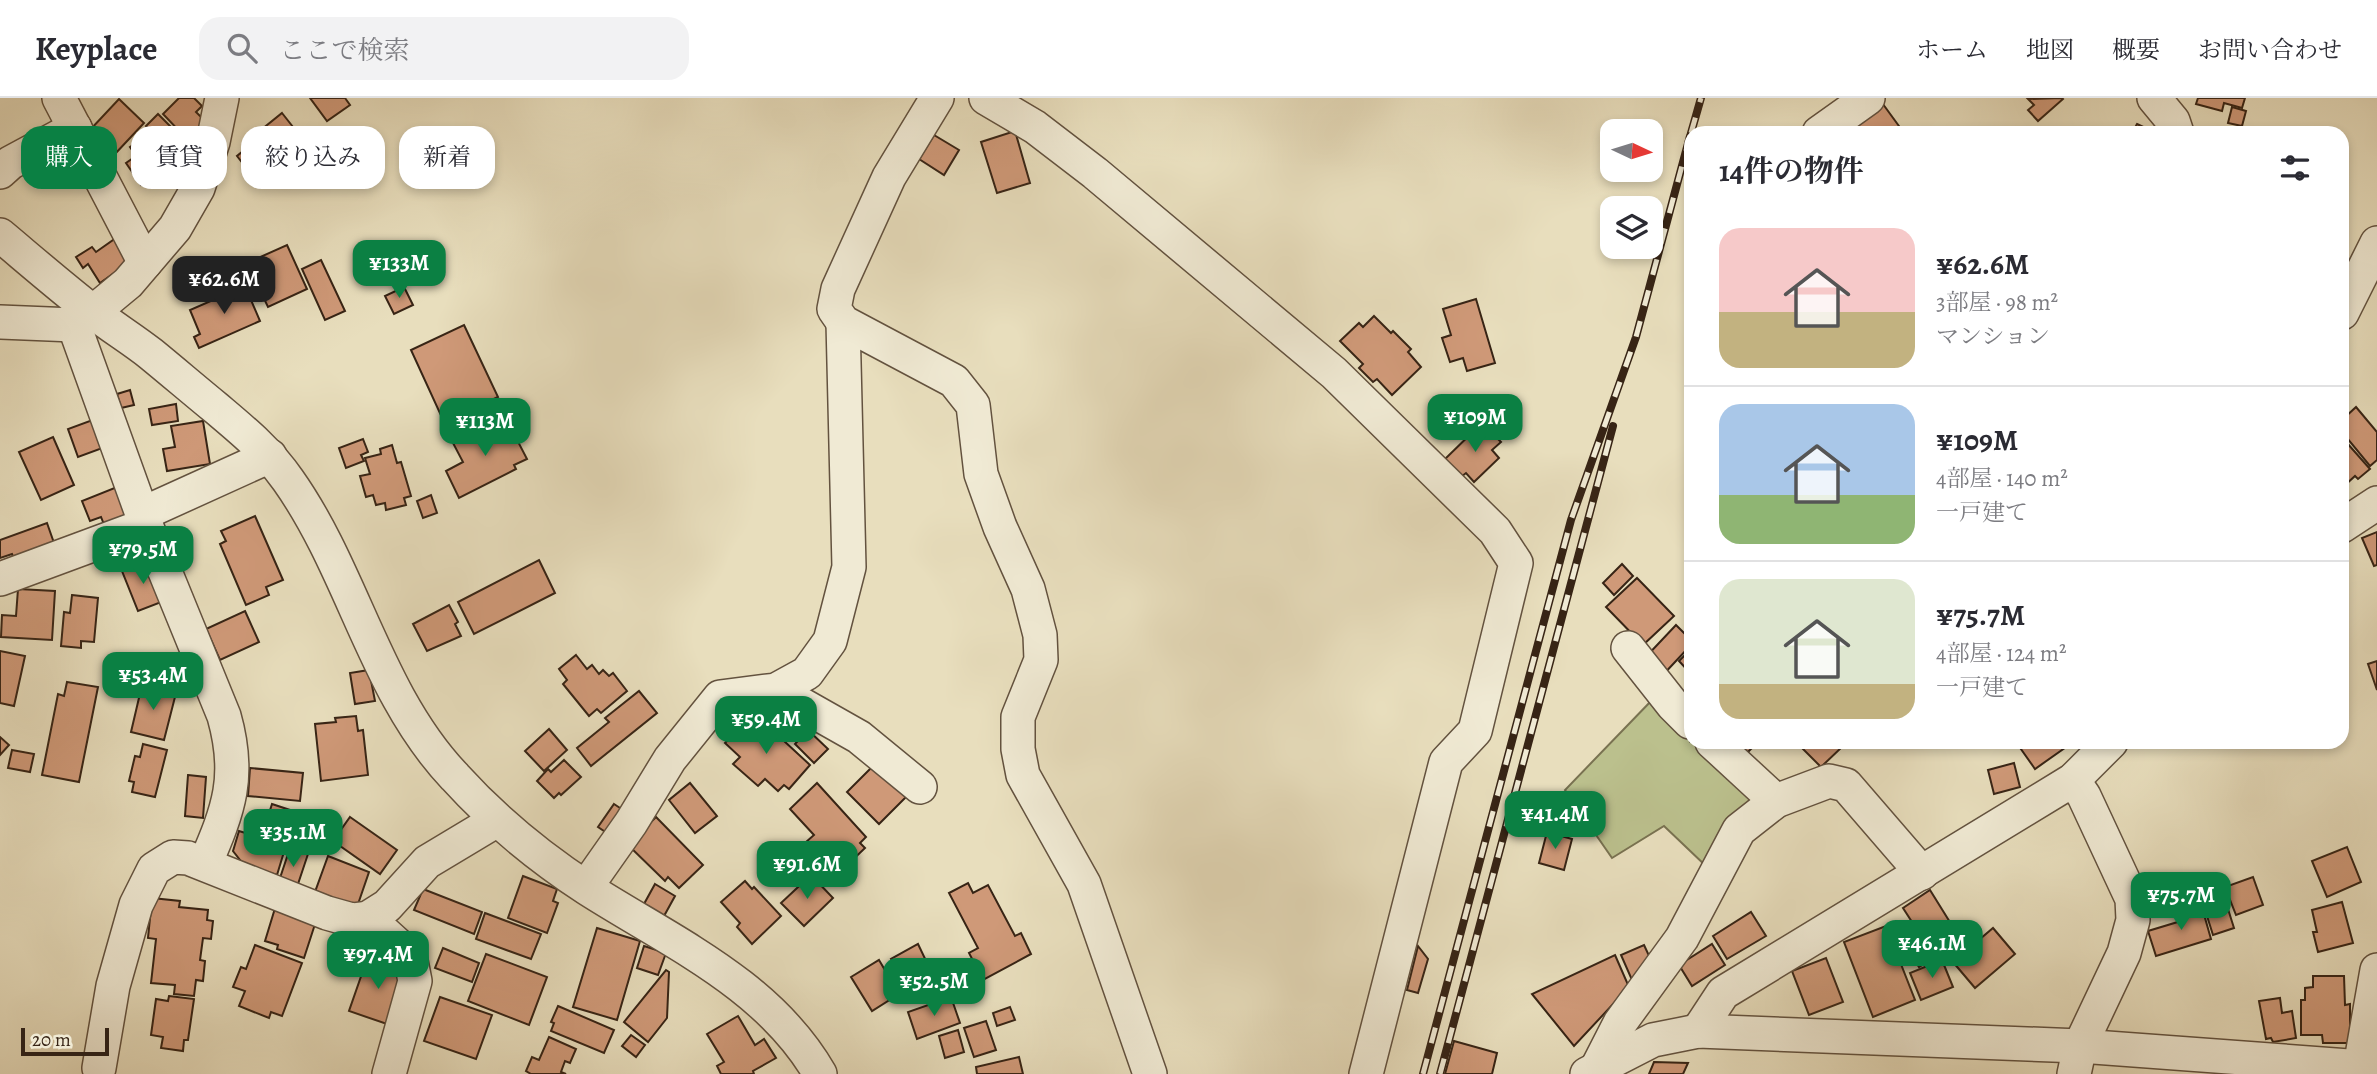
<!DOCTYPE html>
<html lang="ja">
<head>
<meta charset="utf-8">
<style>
	body { margin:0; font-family:Alegreya,"Noto Serif JP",serif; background:#f2f2f3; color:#2b2b33; height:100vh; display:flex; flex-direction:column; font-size:26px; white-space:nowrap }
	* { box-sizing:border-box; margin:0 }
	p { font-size:23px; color:#7c7c81 }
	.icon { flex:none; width:38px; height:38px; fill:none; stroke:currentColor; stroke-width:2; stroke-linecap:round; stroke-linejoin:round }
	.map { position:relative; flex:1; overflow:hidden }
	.sheet { position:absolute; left:1684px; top:28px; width:665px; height:623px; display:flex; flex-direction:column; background:#fff; border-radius:21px; box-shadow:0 4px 10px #0003 }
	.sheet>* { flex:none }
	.banner { position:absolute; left:21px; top:28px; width:665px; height:63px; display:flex; gap:14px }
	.needle { width:46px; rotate:94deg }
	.fabs { position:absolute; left:1600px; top:21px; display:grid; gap:14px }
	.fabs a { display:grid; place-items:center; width:63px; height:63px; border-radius:14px; background:#fff; box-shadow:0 4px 10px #0003; font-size:35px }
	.scale { position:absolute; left:21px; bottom:18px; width:88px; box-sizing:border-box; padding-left:7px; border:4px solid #372415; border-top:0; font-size:19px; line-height:24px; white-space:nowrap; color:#372415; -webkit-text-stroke:5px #f0ead4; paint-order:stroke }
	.price { position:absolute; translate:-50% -60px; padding:0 16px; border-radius:14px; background:#0b8043; color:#fff; font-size:23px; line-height:46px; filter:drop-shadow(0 2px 4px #0008) }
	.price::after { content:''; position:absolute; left:50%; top:42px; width:21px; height:16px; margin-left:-10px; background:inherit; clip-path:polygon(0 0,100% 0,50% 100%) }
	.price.active { background:#222; color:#fff }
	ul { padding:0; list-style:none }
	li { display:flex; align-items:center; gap:21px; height:175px; padding:0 35px }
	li+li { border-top:2px solid #e1e1e2 }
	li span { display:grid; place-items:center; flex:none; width:196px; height:140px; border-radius:21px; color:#555 }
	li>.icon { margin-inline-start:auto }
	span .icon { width:84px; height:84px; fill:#fffc; stroke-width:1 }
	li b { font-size:30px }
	h2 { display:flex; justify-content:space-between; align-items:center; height:84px; padding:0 35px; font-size:30px }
	.tag { padding:0 24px; border-radius:21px; background:#fff; box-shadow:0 4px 10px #0003; font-size:24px; line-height:63px }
	.tag.active { background:#0b8043; color:#fff }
	header { display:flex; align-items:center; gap:42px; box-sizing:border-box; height:98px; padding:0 35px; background:#fff; border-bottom:2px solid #e1e1e2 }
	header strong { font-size:33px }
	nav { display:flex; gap:38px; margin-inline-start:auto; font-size:24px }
	.search { width:490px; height:63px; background:#f2f2f3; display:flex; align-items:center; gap:18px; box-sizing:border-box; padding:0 24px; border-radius:21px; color:#7c7c81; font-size:26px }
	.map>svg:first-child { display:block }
	.green { fill:#bbc08d; stroke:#797251; stroke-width:2 }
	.building { fill:#cf9978; stroke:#372415; stroke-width:2 }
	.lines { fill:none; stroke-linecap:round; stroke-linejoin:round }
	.minor-casing { stroke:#63523f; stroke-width:36 }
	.minor { stroke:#f0ead4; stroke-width:33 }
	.rail-casing { stroke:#372415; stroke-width:8 }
	.rail { stroke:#f0ead4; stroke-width:5; stroke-dasharray:16; stroke-linecap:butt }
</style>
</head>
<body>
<header>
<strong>Keyplace</strong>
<div class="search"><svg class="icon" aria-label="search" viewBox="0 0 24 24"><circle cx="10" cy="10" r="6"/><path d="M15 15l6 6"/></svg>ここで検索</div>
<nav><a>ホーム</a><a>地図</a><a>概要</a><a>お問い合わせ</a></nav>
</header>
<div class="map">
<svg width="2377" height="976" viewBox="0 0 2377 976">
	<rect width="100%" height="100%" fill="#e8debd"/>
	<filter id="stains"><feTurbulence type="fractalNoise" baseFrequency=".00286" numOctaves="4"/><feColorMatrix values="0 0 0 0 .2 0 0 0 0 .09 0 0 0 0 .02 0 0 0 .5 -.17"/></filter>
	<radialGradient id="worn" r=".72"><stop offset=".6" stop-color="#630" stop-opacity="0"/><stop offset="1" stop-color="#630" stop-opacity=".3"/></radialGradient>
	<path class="green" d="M1654,600L1690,634V644H1701L1762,705L1707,769L1664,728L1612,760L1565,692Z"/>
	<g class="building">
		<path d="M179,0H194L202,8L196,14L208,26L194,41L187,34L183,37L163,16Z"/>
		<path d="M310,0H345L350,7L327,23Z"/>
		<path d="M2198,0H2245L2242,10L2224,5L2222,13L2196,6Z"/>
		<path d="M119,1L144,25L114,57L89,33Z"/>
		<path d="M2028,1L2062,0L2063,1L2038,23L2028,12L2034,7Z"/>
		<path d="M1880,2L1904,35H1846Z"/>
		<path d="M2232,9L2246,13L2242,28L2228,25Z"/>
		<path d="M282,15L308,48L287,65L261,32Z"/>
		<path d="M158,16L175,33L158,50L147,38L152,34L146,28Z"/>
		<path d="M2137,26L2156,35H2132Z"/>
		<path d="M1015,33L1030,85L997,95L981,44Z"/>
		<path d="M934,37L959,52L944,77L919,61Z"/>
		<path d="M145,39L162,63L157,66L162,74L141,87L126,65L136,58L130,49Z"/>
		<path d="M258,41L280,68L258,85L237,58Z"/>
		<path d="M116,140L131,163L100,185L88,166L83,170L76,159L92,149L96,154Z"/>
		<path d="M287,147L307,191L268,209L247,165Z"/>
		<path d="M321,162L345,213L325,222L302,171Z"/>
		<path d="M245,188L260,223L199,250L194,239L200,236L190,212Z"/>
		<path d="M404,189L413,207L394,216L385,198Z"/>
		<path d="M1476,201L1495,265L1467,273L1463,260L1450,264L1442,240L1451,237L1443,211Z"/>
		<path d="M1374,218L1391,235L1393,233L1411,251L1408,254L1421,269L1392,297L1377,281L1373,284L1359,270L1363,266L1340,243L1359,225L1363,229Z"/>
		<path d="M464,227L498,299L444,324L411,252Z"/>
		<path d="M130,292L134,307L121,310L117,296Z"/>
		<path d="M176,306L178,323L152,327L149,311Z"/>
		<path d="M2356,309L2377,334V362L2370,368L2342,334V322Z"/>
		<path d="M98,320L108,348L78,359L68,331Z"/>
		<path d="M203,323L210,366L167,373L163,351L175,349L171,328Z"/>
		<path d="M495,323L503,337L512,332L527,361L514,367L516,371L459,400L446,373L463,364L453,345Z"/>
		<path d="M1482,325L1501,344L1492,352L1499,360L1474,384L1466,375L1461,379L1444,362Z"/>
		<path d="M53,339L74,387L41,402L19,354Z"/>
		<path d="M363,341L368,354L361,357L364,363L346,370L339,350Z"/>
		<path d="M2347,345L2370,371L2358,381L2355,378L2342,390V350Z"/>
		<path d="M392,347L397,365L401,364L411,398L404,400L406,407L386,412L385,405L376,407L373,397L366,399L360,378L370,376L365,360L381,356L380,351Z"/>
		<path d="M122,387L136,422L107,434L101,419L90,423L82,403Z"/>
		<path d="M431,397L437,415L423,420L417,403Z"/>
		<path d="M255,418L283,482L266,489L269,497L246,507L220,446L226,443L221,433Z"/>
		<path d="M47,425L54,445L15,463L12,456L0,460V442Z"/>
		<path d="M2377,434V467L2374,468L2362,440Z"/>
		<path d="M148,462L164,503L138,513L122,473Z"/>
		<path d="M539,462L555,495L474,536L458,504Z"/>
		<path d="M1622,466L1633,478L1614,497L1603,485Z"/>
		<path d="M1637,480L1674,518L1643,547L1606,509Z"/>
		<path d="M18,491L55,493L52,542L1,539L2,517L16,518Z"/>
		<path d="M72,497L98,500L94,544L81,543V550L61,548L64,514L70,515Z"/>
		<path d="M449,507L458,524L455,526L461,538L427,553L413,526Z"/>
		<path d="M245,513L259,544L220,562L206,531Z"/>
		<path d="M1676,527L1690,541V548L1660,580L1642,563Z"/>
		<path d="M1690,552V575L1679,563Z"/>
		<path d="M0,553L25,558L14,608L0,605Z"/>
		<path d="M576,557L587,571L592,567L599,576L603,572L609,578L613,575L627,593L601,615L597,611L589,618L563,586L567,582L559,571Z"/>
		<path d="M2377,563V592L2368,566Z"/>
		<path d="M369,572L375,603L355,606L350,575Z"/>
		<path d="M67,584L98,589L79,684L42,677L58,596L64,598Z"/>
		<path d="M142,587L176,595L164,642L131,634Z"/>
		<path d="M639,593L657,615L591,668L577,650L609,624L605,620Z"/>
		<path d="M356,618L358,633L363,632L368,677L321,683L315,626L336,624L335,620Z"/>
		<path d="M758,619L810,667L789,691L784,687L778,693L765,681L758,688L733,666L740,659L725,645L744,625L748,629Z"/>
		<path d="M549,631L567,652L544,673L525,653Z"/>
		<path d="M808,632L828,651L814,665L795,646Z"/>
		<path d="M0,639L9,647L0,657Z"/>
		<path d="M1742,644H1752L1755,647L1745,657L1736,650Z"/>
		<path d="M1796,644H1839L1843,648L1821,669Z"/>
		<path d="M2016,644H2067L2069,647L2035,671Z"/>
		<path d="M143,646L167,652L155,699L132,694L134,684L129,683L135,658L140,659Z"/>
		<path d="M12,652L34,656L30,674L8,670Z"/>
		<path d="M564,662L581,679L561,697L559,695L554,700L537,683L548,671L551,674Z"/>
		<path d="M876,665L908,697L879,726L847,694Z"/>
		<path d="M2014,665L2020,689L1994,696L1988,672Z"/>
		<path d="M250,670L303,675L300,703L248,698Z"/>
		<path d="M188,677L206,679L203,720L185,718Z"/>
		<path d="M690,685L717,718L695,735L669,702Z"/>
		<path d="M817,685L866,739L860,745L865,750L841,773L825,754L820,759L806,744L814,737L790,711Z"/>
		<path d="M272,706L296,714L277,777L244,767L233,753L239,733L252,737L255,725L265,728Z"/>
		<path d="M614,706L629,716L613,739L598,729Z"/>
		<path d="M350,719L397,752L380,776L333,743Z"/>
		<path d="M656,719L703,767L679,790L668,779L665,783L628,747Z"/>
		<path d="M1547,734L1572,741L1564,772L1539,765Z"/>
		<path d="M2347,749L2361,784L2327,799L2312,763Z"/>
		<path d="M290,750L308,756L296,792L278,786Z"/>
		<path d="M328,758L369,774L357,809L315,794Z"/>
		<path d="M811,777L833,800L804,828L781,805Z"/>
		<path d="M523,778L557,791L553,803L558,805L547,835L508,820Z"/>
		<path d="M2253,779L2263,807L2236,817L2225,789Z"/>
		<path d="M745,783L752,791L754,789L781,818L752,846L737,829L740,825L721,804Z"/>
		<path d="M968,785L973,795L988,787L1015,838L1021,835L1031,856L983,882L969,855L978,850L949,795Z"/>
		<path d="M655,786L675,798L664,818L644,806Z"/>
		<path d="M423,791L482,814L474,836L414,812Z"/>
		<path d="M1930,792L1961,842L1919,869L1897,834L1912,824L1903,810Z"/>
		<path d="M152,800L180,803L179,809L208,812L207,822L213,823L211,841L203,840L200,862L205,863L203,883L196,882L194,898L174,896L175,887L151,885L156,841L148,840Z"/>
		<path d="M2342,804L2353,845L2318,854L2313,834H2317L2312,812Z"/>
		<path d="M2201,806L2211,841L2156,858L2148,833L2181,823L2178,813Z"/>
		<path d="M276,807L317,820L304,860L277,851L278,847L265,843Z"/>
		<path d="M2228,811L2234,830L2213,837L2207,818Z"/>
		<path d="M1751,814L1766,838L1727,861L1713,838Z"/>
		<path d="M485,815L541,836L531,861L476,841Z"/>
		<path d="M1886,828L1915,902L1873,919L1844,844Z"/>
		<path d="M597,830L640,843L617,922L573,909Z"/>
		<path d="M1993,830L2015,856L1975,890L1953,864Z"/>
		<path d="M918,846L929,869L903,883L891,861Z"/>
		<path d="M1712,846L1725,867L1692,888L1679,867Z"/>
		<path d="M255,847L302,865L282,918L271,914L269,920L239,908L245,893L233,889L241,869L246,871Z"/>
		<path d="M1644,847L1651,862L1632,882L1621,857Z"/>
		<path d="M644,848L666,855L658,877L637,870Z"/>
		<path d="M1418,848L1428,861L1418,895L1407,892Z"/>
		<path d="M443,850L479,865L472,884L435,870Z"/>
		<path d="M486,856L547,879L529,927L468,903Z"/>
		<path d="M1615,857L1629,889L1574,948L1532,896Z"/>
		<path d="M1826,860L1843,904L1809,917L1792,873Z"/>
		<path d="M377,862L406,872L387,926L349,913L365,867L374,870Z"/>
		<path d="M879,862L899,896L872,913L851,879Z"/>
		<path d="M1942,862L1953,889L1921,902L1910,875Z"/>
		<path d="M933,871L940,884L914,898L907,885Z"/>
		<path d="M666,872L669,874L667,920L648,944L624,924Z"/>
		<path d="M2313,878H2344L2345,907L2350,906V945H2323L2322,937H2301V902H2305V890L2313,889Z"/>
		<path d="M169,898L194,901L188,942H184L183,953L161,950L163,939L151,937L156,901L168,903Z"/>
		<path d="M440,899L492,917L476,961L424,943Z"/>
		<path d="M951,899L960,925L917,941L908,914Z"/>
		<path d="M2280,900L2282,915L2292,913L2296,940L2273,944L2271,940L2266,941L2259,903Z"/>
		<path d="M558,908L614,932L604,955L551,933L554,925L551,924Z"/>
		<path d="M1010,909L1015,922L997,928L993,915Z"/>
		<path d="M738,918L755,947L764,941L776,960L753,973L754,976H721L717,968L724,964L707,936Z"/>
		<path d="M986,923L996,952L974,959L964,930Z"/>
		<path d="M958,932L964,954L945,960L939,938Z"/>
		<path d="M631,937L645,947L636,959L622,948Z"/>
		<path d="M549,939L576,951L570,965L565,963L561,974L566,976H531L526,973L532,959L539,962Z"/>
		<path d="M1454,943L1497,955L1492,976H1445Z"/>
		<path d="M1019,959L1023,976H977L976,969Z"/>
		<path d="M1654,964L1688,965L1683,976H1649Z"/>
	</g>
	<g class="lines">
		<defs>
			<g id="minor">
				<path d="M59,0L145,165"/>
				<path d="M937,0L889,79L838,191L834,211L843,224L954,283L973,307L981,376L1000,429L1028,491L1040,537L1041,562L1018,619V651L1023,677L1084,786L1150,976"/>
				<path d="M986,0L1035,29L1095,75L1334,275L1495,433L1516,465L1475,633L1446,664L1366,976"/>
				<path d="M2154,0L2173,23L2177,35"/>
				<path d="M1819,35L1868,0"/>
				<path d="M0,74L10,65L75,30"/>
				<path d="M0,137C31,163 61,189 93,214C112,229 132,241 151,256C173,274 194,292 216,310C242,332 268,353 288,382C354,475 375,595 455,679C494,722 539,759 588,791C671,844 769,887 820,976"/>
				<path d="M2342,215L2377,145"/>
				<path d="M0,224L74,227L93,214L128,185L175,130L198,90L213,44L222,0"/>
				<path d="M74,227L146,427L224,618C241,678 229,711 205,766"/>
				<path d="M142,416L270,358"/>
				<path d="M2342,428L2377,405"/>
				<path d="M0,481L146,427"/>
				<path d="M1628,550L1673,607L1690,624"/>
				<path d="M776,592L859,639L920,689"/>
				<path d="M1712,644L1776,703"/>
				<path d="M2073,682L2084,698L2132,801L2133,822L2124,855L2080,948L2074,976"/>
				<path d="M586,789L631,725L670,661L720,599L776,592L807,575L830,543L849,469L843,224"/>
				<path d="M368,820L410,858L415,883L389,976"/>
				<path d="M1698,933L1723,895L2073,682L2111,644"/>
				<path d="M2360,969L2377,872"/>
				<path d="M99,970L113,888L136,807L154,771L173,759L188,760L327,815L352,822L368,820L387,808L427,764L497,722"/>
				<path d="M1597,970L1620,925L1682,840L1739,732L1776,703L1829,683L1846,687L1922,775"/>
				<path d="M1587,976L1653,942L1698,933L2080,948L2377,970"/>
			</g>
		</defs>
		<use href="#minor" class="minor-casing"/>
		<use href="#minor" class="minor"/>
		<defs>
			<g id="rail">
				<path d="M1691,35L1701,0"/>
				<path d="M1423,976L1571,422L1636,239L1690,38"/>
				<path d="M1440,976L1613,328"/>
			</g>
		</defs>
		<use href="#rail" class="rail-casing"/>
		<use href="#rail" class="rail"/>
	</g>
	<rect width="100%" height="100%" filter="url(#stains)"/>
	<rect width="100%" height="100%" fill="url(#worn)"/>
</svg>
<div class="fabs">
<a><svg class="needle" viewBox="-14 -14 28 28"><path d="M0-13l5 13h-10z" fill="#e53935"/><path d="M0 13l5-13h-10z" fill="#7c7c81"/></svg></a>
<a><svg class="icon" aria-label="layers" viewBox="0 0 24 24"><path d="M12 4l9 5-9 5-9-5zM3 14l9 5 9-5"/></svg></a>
</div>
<div class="scale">20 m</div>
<b class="price" style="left:399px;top:202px">¥133M</b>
<b class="price active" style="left:224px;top:218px">¥62.6M</b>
<b class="price" style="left:1475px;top:356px">¥109M</b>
<b class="price" style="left:485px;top:360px">¥113M</b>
<b class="price" style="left:143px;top:488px">¥79.5M</b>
<b class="price" style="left:153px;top:614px">¥53.4M</b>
<b class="price" style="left:766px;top:658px">¥59.4M</b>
<b class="price" style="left:1555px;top:753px">¥41.4M</b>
<b class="price" style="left:293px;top:771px">¥35.1M</b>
<b class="price" style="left:807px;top:803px">¥91.6M</b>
<b class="price" style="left:2181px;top:834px">¥75.7M</b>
<b class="price" style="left:1932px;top:882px">¥46.1M</b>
<b class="price" style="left:378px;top:893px">¥97.4M</b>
<b class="price" style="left:934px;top:920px">¥52.5M</b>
<div class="banner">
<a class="tag active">購入</a>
<a class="tag">賃貸</a>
<a class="tag">絞り込み</a>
<a class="tag">新着</a>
</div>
<section class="sheet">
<h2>14件の物件<svg class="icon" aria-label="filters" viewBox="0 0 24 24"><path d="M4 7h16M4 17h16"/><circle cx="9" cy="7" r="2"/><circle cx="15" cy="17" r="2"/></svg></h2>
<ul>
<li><span style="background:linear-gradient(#f6c9c9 60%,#c2b280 0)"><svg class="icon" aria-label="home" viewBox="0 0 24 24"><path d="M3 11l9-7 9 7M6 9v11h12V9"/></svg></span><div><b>¥62.6M</b><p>3部屋 · 98 m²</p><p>マンション</p></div></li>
<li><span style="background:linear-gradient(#a9c7e8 65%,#8fb573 0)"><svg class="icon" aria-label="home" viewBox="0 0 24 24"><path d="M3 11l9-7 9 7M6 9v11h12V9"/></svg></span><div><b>¥109M</b><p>4部屋 · 140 m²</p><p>一戸建て</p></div></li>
<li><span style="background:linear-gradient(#dfe7d0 75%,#c2b280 0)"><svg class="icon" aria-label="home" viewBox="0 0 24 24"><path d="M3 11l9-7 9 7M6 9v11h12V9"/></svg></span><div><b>¥75.7M</b><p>4部屋 · 124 m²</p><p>一戸建て</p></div></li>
</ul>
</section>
</div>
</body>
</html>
